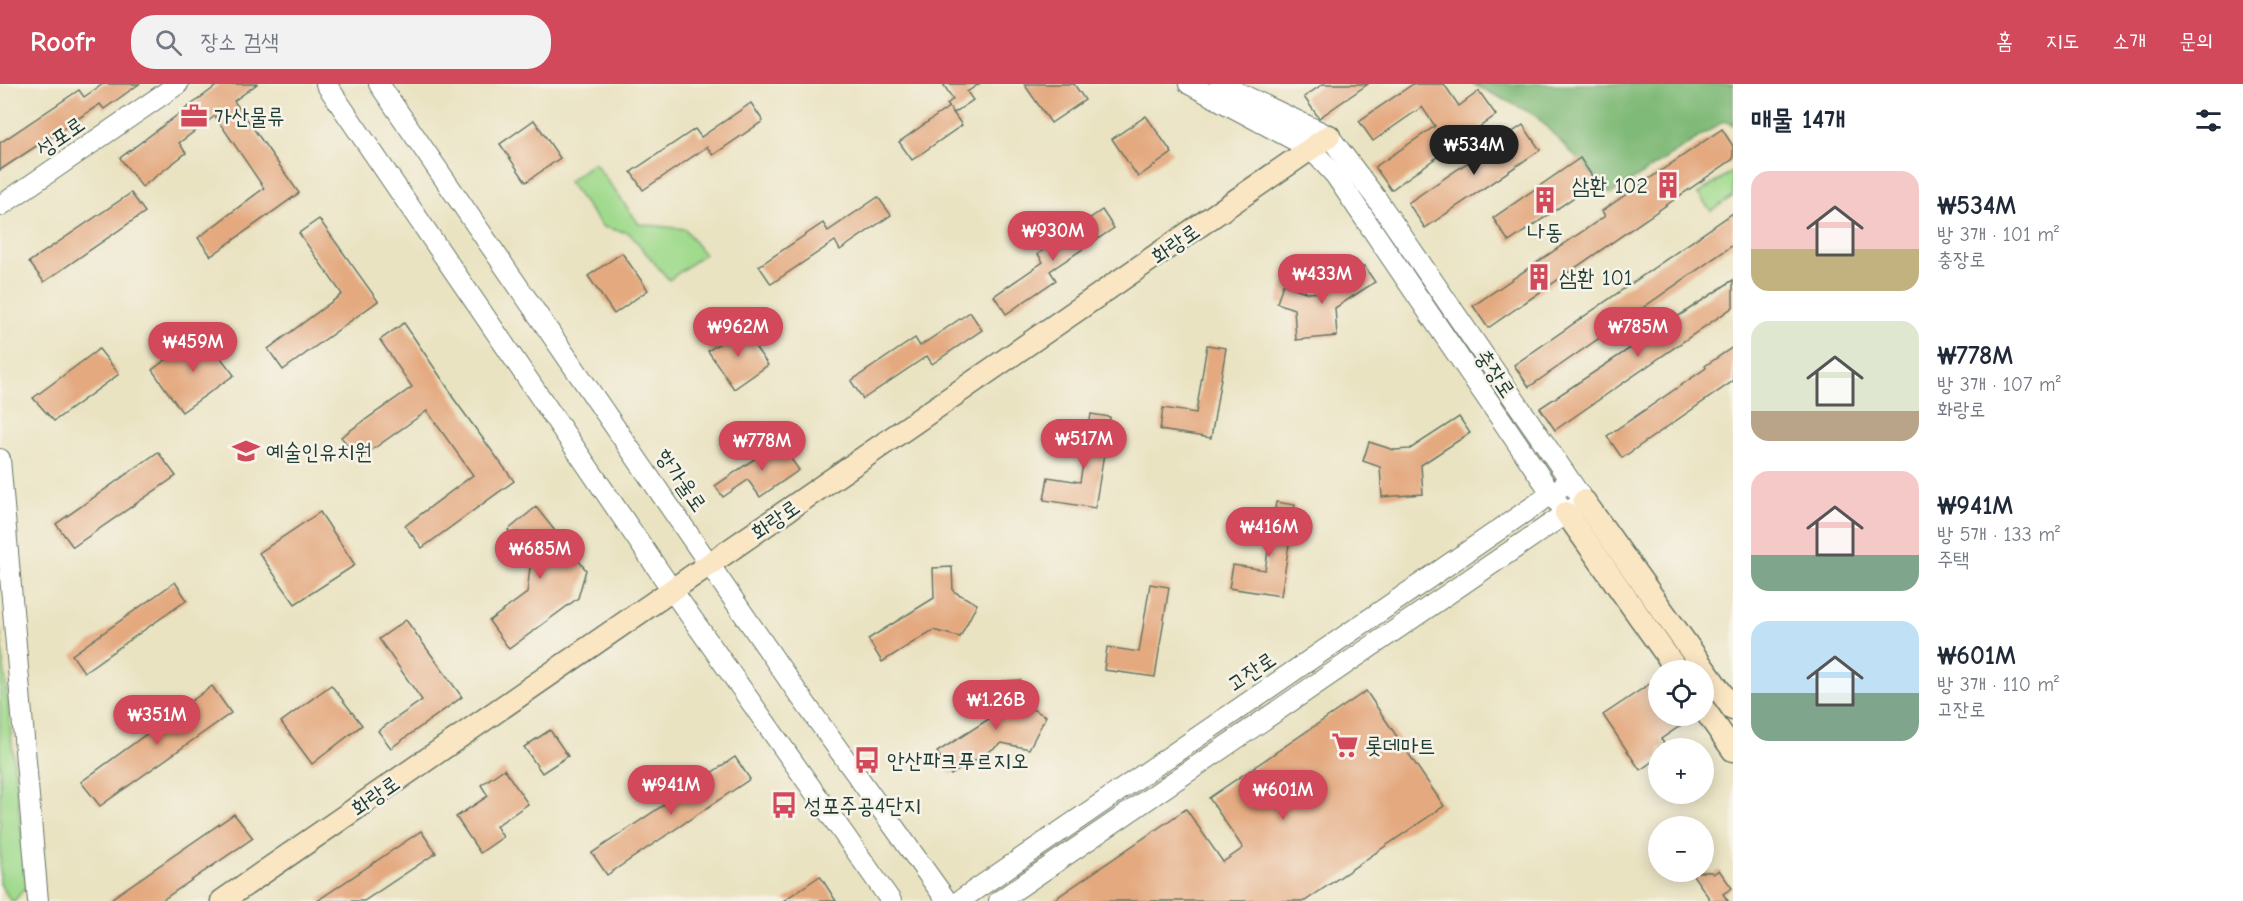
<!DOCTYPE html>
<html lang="ko">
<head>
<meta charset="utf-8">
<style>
	body { margin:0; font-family:"Comic Neue","Poor Story",sans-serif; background:#f2f2f3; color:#1f2937; height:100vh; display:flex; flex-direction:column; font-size:22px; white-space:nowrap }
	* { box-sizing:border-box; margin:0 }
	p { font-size:20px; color:#747a83 }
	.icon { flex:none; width:33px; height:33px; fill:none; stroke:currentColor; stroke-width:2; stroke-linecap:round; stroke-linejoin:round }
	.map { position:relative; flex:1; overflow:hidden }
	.side { display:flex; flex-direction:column; background:#fff; width:510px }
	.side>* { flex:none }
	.controls { position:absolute; left:1648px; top:576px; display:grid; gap:12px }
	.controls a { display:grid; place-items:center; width:66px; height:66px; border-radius:50%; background:#fff; box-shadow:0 3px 15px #0003; font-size:30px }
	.price { position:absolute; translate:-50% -51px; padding:0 14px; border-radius:21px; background:#d1495b; color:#fff; font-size:20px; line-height:39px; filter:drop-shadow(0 2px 3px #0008) }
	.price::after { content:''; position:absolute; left:50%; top:36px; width:18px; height:14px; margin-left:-9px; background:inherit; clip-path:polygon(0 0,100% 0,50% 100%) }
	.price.current { background:#222; color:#fff }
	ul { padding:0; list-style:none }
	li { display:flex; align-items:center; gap:18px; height:150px; padding:0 18px }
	li span { display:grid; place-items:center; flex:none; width:168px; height:120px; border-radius:18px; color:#555 }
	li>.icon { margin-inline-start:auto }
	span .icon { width:72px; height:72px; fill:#fffc; stroke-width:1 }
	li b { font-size:26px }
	h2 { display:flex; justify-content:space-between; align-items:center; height:72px; padding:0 18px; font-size:26px }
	header { display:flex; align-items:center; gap:36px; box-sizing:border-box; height:84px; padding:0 30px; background:#d1495b; color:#fff }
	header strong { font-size:28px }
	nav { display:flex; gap:33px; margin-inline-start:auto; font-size:21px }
	.search { width:420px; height:54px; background:#f2f2f3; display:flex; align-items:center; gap:15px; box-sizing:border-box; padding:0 21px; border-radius:24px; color:#747a83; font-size:22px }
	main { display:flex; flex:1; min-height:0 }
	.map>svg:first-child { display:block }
	.green { fill:#a0da8d; stroke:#608c60; stroke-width:1.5 }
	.forest { fill:#80ba78; stroke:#507c56; stroke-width:1.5 }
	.building { fill:#e4a97f }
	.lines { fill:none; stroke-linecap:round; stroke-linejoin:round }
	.tertiary-casing { stroke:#676; stroke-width:22 }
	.secondary-casing { stroke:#676; stroke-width:25 }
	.tertiary { stroke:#fff; stroke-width:20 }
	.secondary { stroke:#fbe6c4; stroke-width:22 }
	.labels { text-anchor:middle; stroke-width:5; stroke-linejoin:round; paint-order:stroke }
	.poi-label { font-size:22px; fill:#1f3d34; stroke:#f7f3e8; text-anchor:start }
	.street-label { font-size:22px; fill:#1f3d34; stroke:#f7f3e8 }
</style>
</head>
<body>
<header>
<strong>Roofr</strong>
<div class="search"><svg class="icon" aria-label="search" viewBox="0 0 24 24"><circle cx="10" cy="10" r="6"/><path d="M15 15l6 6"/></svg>장소 검색</div>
<nav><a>홈</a><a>지도</a><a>소개</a><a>문의</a></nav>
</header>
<main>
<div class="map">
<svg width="1733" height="817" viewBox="0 0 1733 817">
	<rect width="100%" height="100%" fill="#f7f3e8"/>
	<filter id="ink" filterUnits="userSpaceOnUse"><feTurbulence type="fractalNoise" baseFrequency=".0167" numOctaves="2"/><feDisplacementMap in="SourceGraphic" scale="12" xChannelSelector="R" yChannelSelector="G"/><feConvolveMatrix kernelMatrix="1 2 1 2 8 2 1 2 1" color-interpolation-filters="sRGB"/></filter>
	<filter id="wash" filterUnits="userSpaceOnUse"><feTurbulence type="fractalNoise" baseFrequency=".008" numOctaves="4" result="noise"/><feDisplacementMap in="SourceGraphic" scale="24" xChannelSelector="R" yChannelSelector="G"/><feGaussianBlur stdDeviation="1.35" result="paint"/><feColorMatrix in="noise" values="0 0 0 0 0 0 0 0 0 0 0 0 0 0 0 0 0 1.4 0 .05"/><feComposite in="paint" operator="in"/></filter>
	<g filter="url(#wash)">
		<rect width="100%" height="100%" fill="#eae3c2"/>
		<g class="green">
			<path d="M594,78L639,140L685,145L704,170L669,196L629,149L603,143L568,98Z"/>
			<path d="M1733,87V112L1711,127L1698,110Z"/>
			<path d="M0,544L27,802L14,817H11L0,800Z"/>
		</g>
		<path class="forest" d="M1473,0H1733V41L1724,37L1611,110L1535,31Z"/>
		<g id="blocks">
			<g class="building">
				<path d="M103,0H139L104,25L100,20L0,86V59L79,6L84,13Z"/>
				<path d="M219,0H257L234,17L299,109L211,172L198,154L264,104L215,32L179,59L186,69L142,103L120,74Z"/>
				<path d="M943,0H979L967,8L973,16L954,29L947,20L953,15Z"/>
				<path d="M1024,0H1074L1085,16L1051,39Z"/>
				<path d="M1323,0H1368L1319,34L1304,13Z"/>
				<path d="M1413,0H1444L1459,22L1479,7L1496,31L1391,106L1375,83L1435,42L1422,23L1373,57L1359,37Z"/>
				<path d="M751,19L763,37L713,71L707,63L643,106L631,88L695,45L701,53Z"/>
				<path d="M949,23L962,41L912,76L899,58Z"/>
				<path d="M1146,32L1172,69L1138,93L1112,55Z"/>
				<path d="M534,36L560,74L526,98L500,60Z"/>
				<path d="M1523,41L1540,66L1425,144L1408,119Z"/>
				<path d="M1722,45L1733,62V75L1488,244L1473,222L1605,132L1602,127Z"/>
				<path d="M1580,74L1596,98L1509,158L1493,134Z"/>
				<path d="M131,109L145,128L44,198L29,178Z"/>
				<path d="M878,113L891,131L840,166L835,157L771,200L759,182L823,139L828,147Z"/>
				<path d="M1102,126L1114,144L1050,187L1056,196L1006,230L994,212L1043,178L1038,170Z"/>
				<path d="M1733,129V161L1529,303L1514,281Z"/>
				<path d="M319,135L378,217L283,286L268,265L342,210L299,149Z"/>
				<path d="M622,169L648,206L614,230L588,192Z"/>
				<path d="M1364,182L1375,198L1335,224L1337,252L1296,256L1294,225L1277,219L1283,200L1308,209L1324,208Z"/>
				<path d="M1733,196V223L1555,346L1540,324Z"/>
				<path d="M970,228L982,246L932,280L927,272L863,315L851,297L915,254L920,262Z"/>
				<path d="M404,239L452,310L451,311L514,397L422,464L405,442L473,391L427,327L359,375L341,353L412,303L380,256Z"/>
				<path d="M742,244L768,281L734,305L708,267Z"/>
				<path d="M202,249L234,291L182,328L152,286Z"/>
				<path d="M1207,261L1226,264L1211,354L1160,346L1163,324L1196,329Z"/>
				<path d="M1733,263V297L1622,374L1607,352L1706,284L1705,282Z"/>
				<path d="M99,265L119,290L54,337L33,314Z"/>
				<path d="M1091,330L1110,333L1095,424L1044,416L1048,393L1080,398Z"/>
				<path d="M1459,333L1470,349L1421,381L1423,410L1382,413L1380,383L1363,377L1369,358L1394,366L1410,365Z"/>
				<path d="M779,358L799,386L760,413L748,396L723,413L715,402Z"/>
				<path d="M158,368L176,392L73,463L56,440Z"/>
				<path d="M1276,418L1295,421L1281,512L1229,504L1233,481L1265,486Z"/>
				<path d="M536,423L586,486L578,514L509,565L489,537L527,509L531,475L508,446Z"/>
				<path d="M320,428L355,481L295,520L259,469Z"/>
				<path d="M952,483L953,507L977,520L960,553L933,546L882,578L868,555L934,514L933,484Z"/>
				<path d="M175,498L187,516L84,588L72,571Z"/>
				<path d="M1150,500L1169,503L1155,593L1104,586L1107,563L1139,568Z"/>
				<path d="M406,536L462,613L391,664L378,647L422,616L379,555Z"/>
				<path d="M1021,596L1022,620L1046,632L1029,665L1002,659L951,691L937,668L1003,626L1002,597Z"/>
				<path d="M1651,599L1659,611V632H1673L1680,642L1661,655L1667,664H1659V673L1640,686L1603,631Z"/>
				<path d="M331,601L362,641L312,680L281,638Z"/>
				<path d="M212,602L231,629L100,722L81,698Z"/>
				<path d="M1366,607L1444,722L1305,817H1052L1186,725L1223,778L1243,764L1209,714Z"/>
				<path d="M550,646L568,672L542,689L524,663Z"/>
				<path d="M735,673L750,695L607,791L592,769Z"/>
				<path d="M504,685L528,720L496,742L503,753L480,769L456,733L488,712L481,701Z"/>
				<path d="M234,730L253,754L161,817H108Z"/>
				<path d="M421,747L436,769L364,817H317Z"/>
				<path d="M1719,786L1732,804L1723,810L1728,817H1711L1691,788H1711L1713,790Z"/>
				<path d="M820,792L836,817H783Z"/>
			</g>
		</g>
	</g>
	<g filter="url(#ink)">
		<use href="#blocks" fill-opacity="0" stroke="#676" stroke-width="1.5"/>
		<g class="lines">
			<defs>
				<g id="tertiary">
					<path d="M326,0L672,506L891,817"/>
					<path d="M379,0L795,605L947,817"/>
					<path d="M1189,0L1311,65L1335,91L1558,419"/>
					<path d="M0,122L178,0"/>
					<path d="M0,375L38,817"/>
					<path d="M959,817L1570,397"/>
					<path d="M999,817L1584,417L1376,114L1329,52L1220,0"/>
				</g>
				<g id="secondary">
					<path d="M1584,417L1733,625"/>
					<path d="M1566,429L1677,586"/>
					<path d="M1704,625L1733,666"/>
					<path d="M222,817L1329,52"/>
				</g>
			</defs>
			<use href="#tertiary" class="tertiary-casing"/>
			<use href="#secondary" class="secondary-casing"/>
			<use href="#tertiary" class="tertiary"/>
			<use href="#secondary" class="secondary"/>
		</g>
	</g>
	<defs>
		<symbol id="office-bare" viewBox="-9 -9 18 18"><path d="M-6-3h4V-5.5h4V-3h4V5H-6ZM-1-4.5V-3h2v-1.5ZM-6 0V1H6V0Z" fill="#d1495b" stroke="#f7f3e8" stroke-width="2.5" paint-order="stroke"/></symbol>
		<symbol id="building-bare" viewBox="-9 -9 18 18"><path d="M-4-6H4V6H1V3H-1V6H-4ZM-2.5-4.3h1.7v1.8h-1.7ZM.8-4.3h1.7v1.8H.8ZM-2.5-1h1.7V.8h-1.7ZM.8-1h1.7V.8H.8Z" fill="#d1495b" stroke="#f7f3e8" stroke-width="2.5" paint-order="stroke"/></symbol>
		<symbol id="school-bare" viewBox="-9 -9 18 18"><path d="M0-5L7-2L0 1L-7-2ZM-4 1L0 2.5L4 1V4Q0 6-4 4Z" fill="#d1495b" stroke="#f7f3e8" stroke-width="2.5" paint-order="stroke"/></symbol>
		<symbol id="supermarket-bare" viewBox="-9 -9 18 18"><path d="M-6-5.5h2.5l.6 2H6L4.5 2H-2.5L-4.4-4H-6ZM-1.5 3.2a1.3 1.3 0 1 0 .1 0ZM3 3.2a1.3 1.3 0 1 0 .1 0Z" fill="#d1495b" stroke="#f7f3e8" stroke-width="2.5" paint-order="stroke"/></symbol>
		<symbol id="bus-bare" viewBox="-9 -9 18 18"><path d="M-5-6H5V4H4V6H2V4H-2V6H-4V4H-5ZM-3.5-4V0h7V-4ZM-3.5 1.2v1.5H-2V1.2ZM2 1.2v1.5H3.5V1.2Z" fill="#d1495b" stroke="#f7f3e8" stroke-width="2.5" paint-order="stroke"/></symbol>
	</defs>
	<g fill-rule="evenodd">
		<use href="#office-bare" x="175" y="13" width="38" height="38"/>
		<use href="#building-bare" x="1649" y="82" width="38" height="38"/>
		<use href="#building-bare" x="1526" y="97" width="38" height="38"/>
		<use href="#building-bare" x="1520" y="174" width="38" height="38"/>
		<use href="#school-bare" x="227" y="348" width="38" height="38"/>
		<use href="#supermarket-bare" x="1326" y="642" width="38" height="38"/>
		<use href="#bus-bare" x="848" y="657" width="38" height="38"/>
		<use href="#bus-bare" x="765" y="702" width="38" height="38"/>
	</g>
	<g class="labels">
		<g class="poi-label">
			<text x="214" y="40">가산물류</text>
			<text x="1648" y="109" text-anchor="end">삼환 102</text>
			<text x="1545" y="155" text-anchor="middle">나동</text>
			<text x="1559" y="201">삼환 101</text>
			<text x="266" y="375">예술인유치원</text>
			<text x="1365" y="669">롯데마트</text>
			<text x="887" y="684">안산파크푸르지오</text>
			<text x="804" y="729">성포주공4단지</text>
		</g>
		<g class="street-label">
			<text transform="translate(60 52) rotate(-35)" y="8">성포로</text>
			<text transform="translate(1175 159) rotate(-35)" y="8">화랑로</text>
			<text transform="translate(1496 289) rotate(56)" y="8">충장로</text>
			<text transform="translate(682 396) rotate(55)" y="8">항가울로</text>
			<text transform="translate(775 435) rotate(-35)" y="8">화랑로</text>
			<text transform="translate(1251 587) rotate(-34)" y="8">고잔로</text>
			<text transform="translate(375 711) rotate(-35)" y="8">화랑로</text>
		</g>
	</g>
</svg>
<div class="controls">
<a><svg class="icon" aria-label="locate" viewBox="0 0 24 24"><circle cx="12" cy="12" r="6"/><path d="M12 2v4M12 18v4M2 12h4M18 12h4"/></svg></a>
<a>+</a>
<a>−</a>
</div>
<b class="price current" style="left:1474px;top:92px">₩534M</b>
<b class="price" style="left:1053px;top:178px">₩930M</b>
<b class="price" style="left:1322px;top:221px">₩433M</b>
<b class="price" style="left:738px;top:274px">₩962M</b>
<b class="price" style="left:1638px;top:274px">₩785M</b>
<b class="price" style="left:193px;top:289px">₩459M</b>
<b class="price" style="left:1084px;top:386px">₩517M</b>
<b class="price" style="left:762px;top:388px">₩778M</b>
<b class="price" style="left:1269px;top:474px">₩416M</b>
<b class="price" style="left:540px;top:496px">₩685M</b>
<b class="price" style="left:996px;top:647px">₩1.26B</b>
<b class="price" style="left:157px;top:662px">₩351M</b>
<b class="price" style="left:671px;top:732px">₩941M</b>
<b class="price" style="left:1283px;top:737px">₩601M</b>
</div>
<section class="side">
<h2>매물 14개<svg class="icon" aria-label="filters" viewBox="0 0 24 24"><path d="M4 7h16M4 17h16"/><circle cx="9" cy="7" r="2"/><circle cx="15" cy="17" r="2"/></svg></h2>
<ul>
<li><span style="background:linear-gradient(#f6c9c9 65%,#c2b280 0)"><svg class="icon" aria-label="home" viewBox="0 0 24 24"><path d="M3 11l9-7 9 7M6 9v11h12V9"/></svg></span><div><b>₩534M</b><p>방 3개 · 101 m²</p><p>충장로</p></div></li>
<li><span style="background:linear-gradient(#dfe7d0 75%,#b9a48a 0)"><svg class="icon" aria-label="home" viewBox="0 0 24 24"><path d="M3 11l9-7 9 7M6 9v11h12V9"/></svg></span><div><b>₩778M</b><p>방 3개 · 107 m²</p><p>화랑로</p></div></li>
<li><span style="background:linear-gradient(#f6c9c9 70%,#7fa58c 0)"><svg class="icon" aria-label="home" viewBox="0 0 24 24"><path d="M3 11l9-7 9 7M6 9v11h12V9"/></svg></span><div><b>₩941M</b><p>방 5개 · 133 m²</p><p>주택</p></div></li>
<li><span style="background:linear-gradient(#bfe0f5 60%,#7fa58c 0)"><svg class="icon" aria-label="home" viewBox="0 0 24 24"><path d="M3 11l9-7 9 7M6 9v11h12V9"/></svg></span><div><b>₩601M</b><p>방 3개 · 110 m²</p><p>고잔로</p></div></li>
</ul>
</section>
</main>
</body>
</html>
